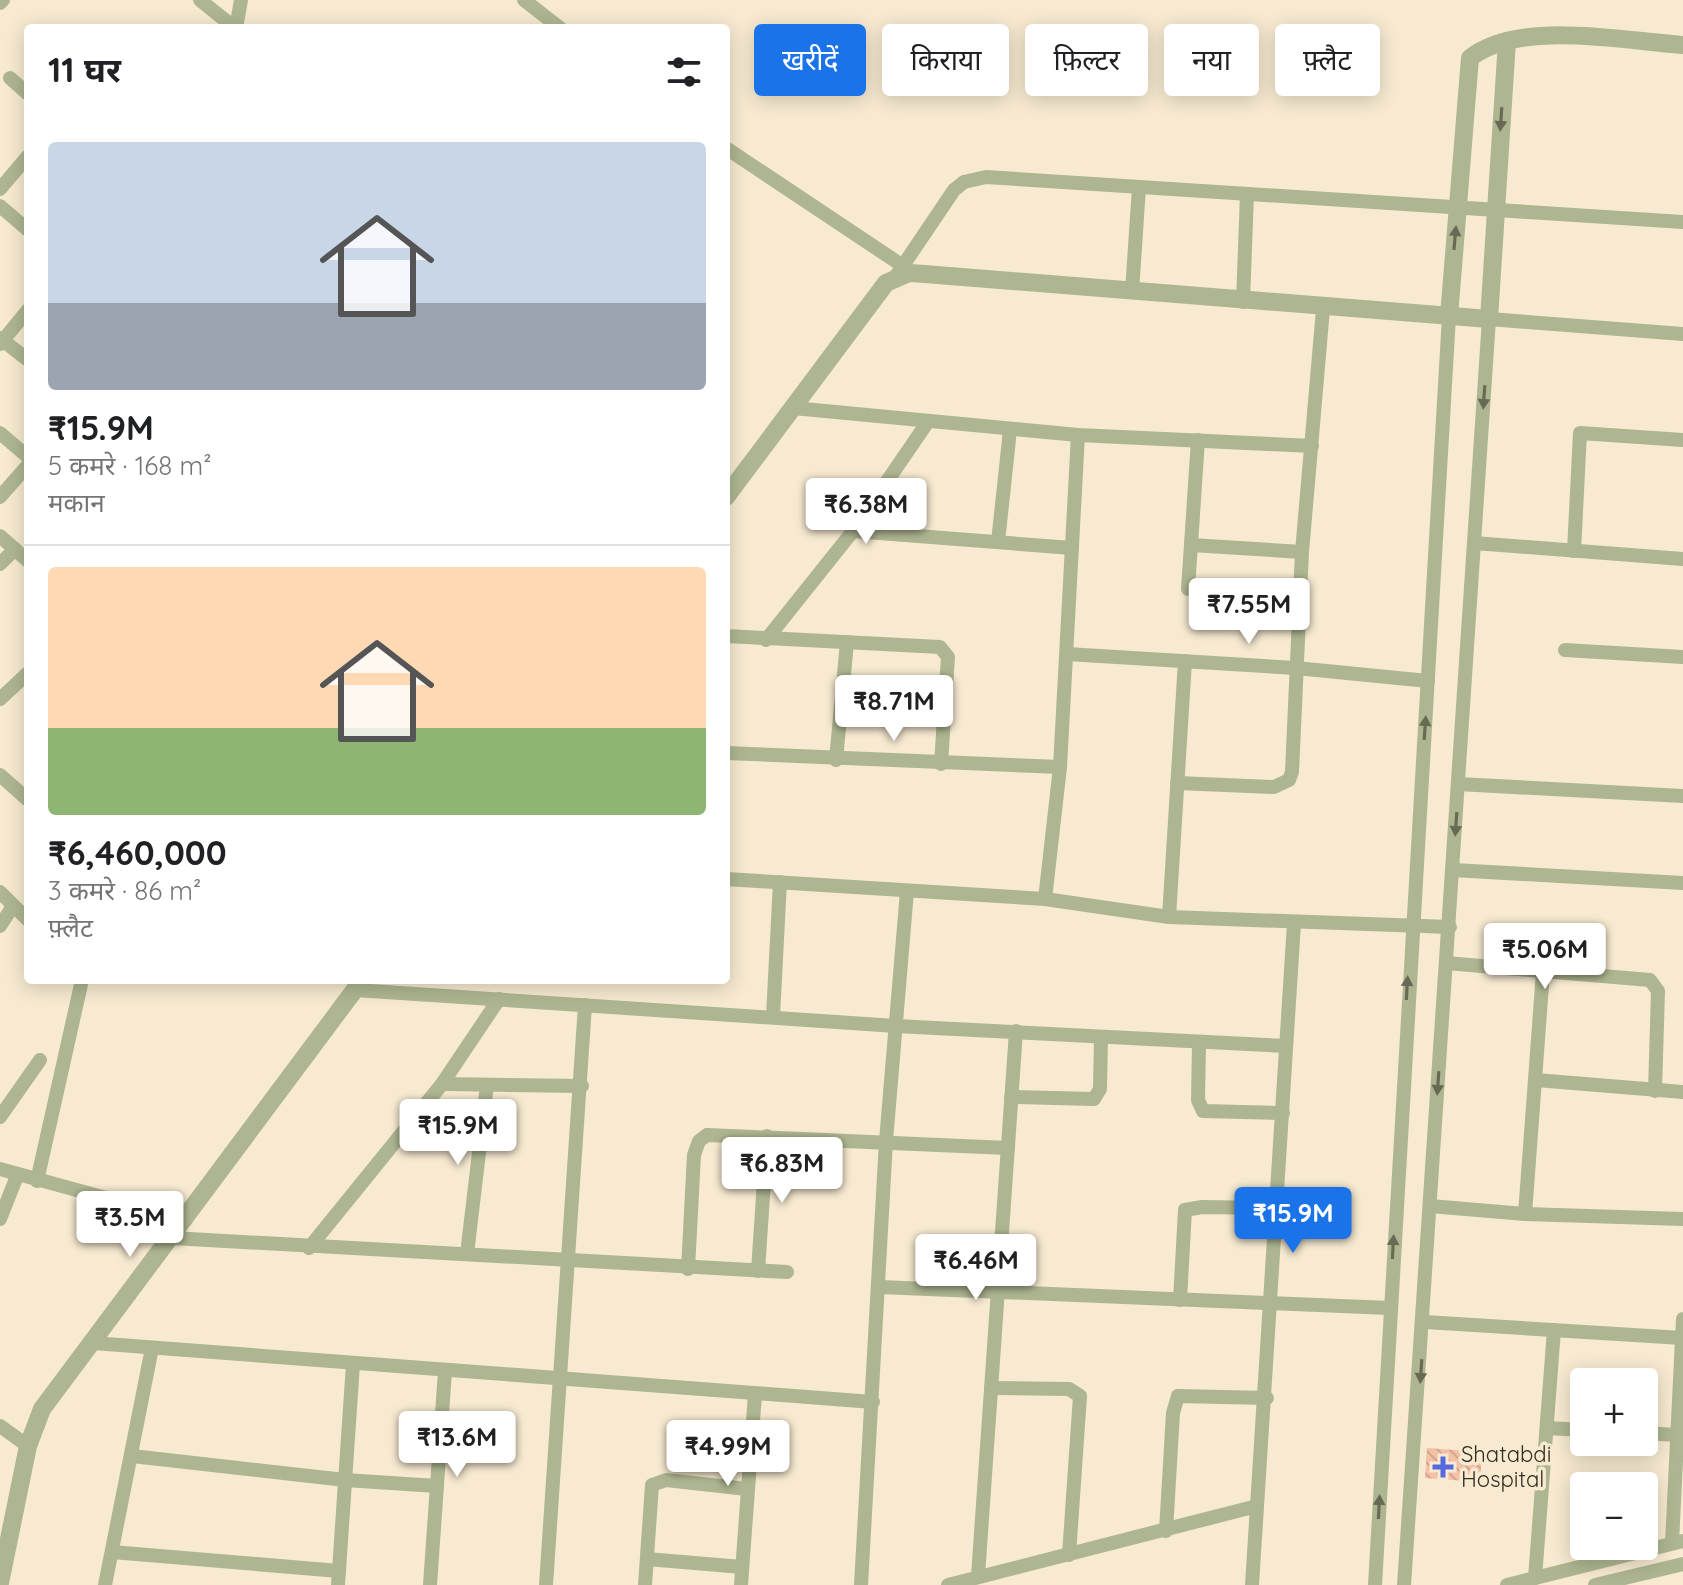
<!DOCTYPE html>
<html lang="hi">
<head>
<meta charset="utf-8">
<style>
	body { margin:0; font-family:Quicksand,"Noto Sans Devanagari",sans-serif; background:#f2f2f2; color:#202124; height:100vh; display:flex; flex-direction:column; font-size:30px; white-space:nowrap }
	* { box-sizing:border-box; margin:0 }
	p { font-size:26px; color:#757577 }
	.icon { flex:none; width:44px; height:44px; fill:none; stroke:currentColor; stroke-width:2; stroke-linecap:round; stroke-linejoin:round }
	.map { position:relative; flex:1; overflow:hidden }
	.side { position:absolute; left:24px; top:24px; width:706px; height:960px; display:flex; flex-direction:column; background:#fff; border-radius:8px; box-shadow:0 4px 20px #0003 }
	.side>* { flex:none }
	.banner { position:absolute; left:754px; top:24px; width:760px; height:72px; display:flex; gap:16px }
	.controls { position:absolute; left:1570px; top:1368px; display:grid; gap:16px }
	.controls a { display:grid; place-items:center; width:88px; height:88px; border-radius:8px; background:#fff; box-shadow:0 4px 20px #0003; font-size:40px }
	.price { position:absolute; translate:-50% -68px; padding:0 18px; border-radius:8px; background:#fff; color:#222; font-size:26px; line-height:52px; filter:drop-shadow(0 2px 4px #0008) }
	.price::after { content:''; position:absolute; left:50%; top:48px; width:24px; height:18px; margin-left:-12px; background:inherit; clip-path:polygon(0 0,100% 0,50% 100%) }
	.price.on { background:#1a73e8; color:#fff }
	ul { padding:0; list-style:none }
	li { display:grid; align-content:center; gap:16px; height:424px; padding:0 24px }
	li+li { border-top:2px solid #e0e0e0 }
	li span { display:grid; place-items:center; height:248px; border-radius:8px; color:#555 }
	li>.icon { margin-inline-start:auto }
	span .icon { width:144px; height:144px; fill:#fffc; stroke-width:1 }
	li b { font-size:34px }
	h2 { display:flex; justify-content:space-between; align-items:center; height:96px; padding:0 24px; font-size:34px }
	.pill { padding:0 28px; border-radius:8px; background:#fff; box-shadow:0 4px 20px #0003; font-size:28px; line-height:72px }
	.pill.on { background:#1a73e8; color:#fff }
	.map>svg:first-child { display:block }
	.building { fill:url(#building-back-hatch) }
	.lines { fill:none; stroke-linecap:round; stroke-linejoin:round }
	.minor { stroke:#aeb691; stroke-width:14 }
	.tertiary { stroke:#aeb691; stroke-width:18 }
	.oneway { fill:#696a54 }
	.poi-dot { fill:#5669df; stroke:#f8ead1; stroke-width:3 }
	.labels { text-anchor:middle; stroke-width:7; stroke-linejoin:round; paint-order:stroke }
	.poi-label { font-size:22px; fill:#312c22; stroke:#f8ead1; text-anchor:start }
</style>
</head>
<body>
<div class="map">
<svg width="1683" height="1585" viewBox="0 0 1683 1585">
	<defs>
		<pattern id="building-back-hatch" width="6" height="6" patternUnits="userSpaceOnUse" patternTransform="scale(2)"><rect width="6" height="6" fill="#f4c1a7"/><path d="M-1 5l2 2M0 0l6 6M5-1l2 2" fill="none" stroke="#d2a68f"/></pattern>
	</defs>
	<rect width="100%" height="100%" fill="#f8ead1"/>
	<path class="building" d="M1427,1448L1482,1452L1480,1482L1425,1478Z"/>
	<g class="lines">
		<g class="minor">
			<path d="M200,0L235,28"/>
			<path d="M524,0L560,28"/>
			<path d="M0,3L3,0"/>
			<path d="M236,28L241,0"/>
			<path d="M10,78L28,94"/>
			<path d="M726,148L903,266"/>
			<path d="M0,189L28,156"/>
			<path d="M0,206L28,230"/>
			<path d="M896,276L954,190L964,182L986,177L1683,222"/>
			<path d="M1132,292L1139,187"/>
			<path d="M1243,302L1247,194"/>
			<path d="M0,338L28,360"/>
			<path d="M0,344L28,310"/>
			<path d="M793,408L1078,435L1312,446"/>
			<path d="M0,433L28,457"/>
			<path d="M0,497L28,465"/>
			<path d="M853,531L1072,548"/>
			<path d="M0,536L28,561"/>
			<path d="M998,542L1010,430"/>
			<path d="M1474,543L1683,559"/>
			<path d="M1191,545L1302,552"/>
			<path d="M1574,551L1580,433L1683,440"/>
			<path d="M0,564L15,549"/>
			<path d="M1188,589L1198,440"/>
			<path d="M726,636L940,647L948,657L941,764"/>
			<path d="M766,640L853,531L927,423"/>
			<path d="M1565,650L1683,657"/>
			<path d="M1067,654L1296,668L1428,681"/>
			<path d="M0,699L28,673"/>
			<path d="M726,753L1060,767"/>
			<path d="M836,760L847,642"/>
			<path d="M0,775L28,800"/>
			<path d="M1177,783L1274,787L1289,780L1292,772L1302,552L1323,309"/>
			<path d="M1458,784L1683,796"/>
			<path d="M1453,870L1683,883"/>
			<path d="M726,879L1045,899L1169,917L1450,927"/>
			<path d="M0,892L28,920"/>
			<path d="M1045,899L1060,767L1078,435"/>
			<path d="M1169,917L1185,661"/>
			<path d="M0,926L13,906"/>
			<path d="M1446,963L1650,980L1658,991L1655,1091"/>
			<path d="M355,990L896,1026L1285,1046"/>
			<path d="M773,1016L780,882"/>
			<path d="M1199,1044L1198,1100L1203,1111L1283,1113"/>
			<path d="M1536,1080L1683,1092"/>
			<path d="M442,1084L582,1086"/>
			<path d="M1011,1097L1094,1099L1100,1089L1101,1037"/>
			<path d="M0,1117L40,1060"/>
			<path d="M0,1169L186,1220"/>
			<path d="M37,1181L82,980"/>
			<path d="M1430,1206L1525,1214L1683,1219"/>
			<path d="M1525,1214L1543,972"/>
			<path d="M0,1219L17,1176"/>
			<path d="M172,1238L787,1272"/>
			<path d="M309,1248L442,1084L499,999"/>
			<path d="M467,1254L487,1085"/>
			<path d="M688,1269L694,1155L699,1141L707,1135L1008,1148"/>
			<path d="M758,1271L767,1136"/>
			<path d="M880,1287L1389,1308"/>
			<path d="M1180,1300L1185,1210L1202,1207L1276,1208"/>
			<path d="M1425,1322L1682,1338"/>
			<path d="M93,1343L873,1402"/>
			<path d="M991,1388L1069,1389L1080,1396L1069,1555"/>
			<path d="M0,1426L28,1446"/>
			<path d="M1547,1428L1584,1430"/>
			<path d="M1644,1433L1677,1435"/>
			<path d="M132,1456L345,1480L437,1486"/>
			<path d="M1166,1531L1173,1413L1178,1396L1267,1398"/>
			<path d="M1672,1543L1683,1319"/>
			<path d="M112,1552L339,1571"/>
			<path d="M647,1559L742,1567"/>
			<path d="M978,1576L1016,1031"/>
			<path d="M1535,1578L1554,1330"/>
			<path d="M105,1585L152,1348"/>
			<path d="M338,1585L353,1364"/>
			<path d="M430,1585L445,1371"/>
			<path d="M546,1585L585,1005"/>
			<path d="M645,1585L652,1485L666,1480L747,1489"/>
			<path d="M741,1585L755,1394"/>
			<path d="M861,1585L886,1141L907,891"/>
			<path d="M948,1585L1257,1506"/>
			<path d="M1252,1585L1294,923"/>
			<path d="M1375,1585L1449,316"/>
			<path d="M1404,1585L1489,319L1683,334"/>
			<path d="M1507,1585L1683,1541"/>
			<path d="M1595,1585L1683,1564"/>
		</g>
		<g class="tertiary">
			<path d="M1449,316L1470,58C1519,19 1624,41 1683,45"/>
			<path d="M726,497L886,283L909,273L925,274L1489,319L1507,41"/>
			<path d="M0,1583L28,1446L42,1409L362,980"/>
		</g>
	</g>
	<defs><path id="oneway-solid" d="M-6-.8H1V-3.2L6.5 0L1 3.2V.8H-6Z" transform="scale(2)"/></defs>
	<g class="oneway">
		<use href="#oneway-solid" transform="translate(1501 119) rotate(94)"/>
		<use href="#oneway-solid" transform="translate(1455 238) rotate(-85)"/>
		<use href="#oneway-solid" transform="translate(1484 397) rotate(94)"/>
		<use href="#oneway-solid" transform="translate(1425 728) rotate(-86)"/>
		<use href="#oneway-solid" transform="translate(1456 824) rotate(94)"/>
		<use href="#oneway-solid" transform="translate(1407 988) rotate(-87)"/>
		<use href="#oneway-solid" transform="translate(1438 1083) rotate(94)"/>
		<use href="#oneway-solid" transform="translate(1393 1247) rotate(-87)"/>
		<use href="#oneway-solid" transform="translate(1421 1371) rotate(94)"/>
		<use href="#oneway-solid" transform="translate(1379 1507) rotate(-87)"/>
	</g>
	<path class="poi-dot" d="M1439 1455h8v8h8v8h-8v8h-8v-8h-8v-8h8z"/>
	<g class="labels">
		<g class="poi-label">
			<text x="1461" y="1462">Shatabdi<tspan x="1461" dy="25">Hospital</tspan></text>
		</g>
	</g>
</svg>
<div class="controls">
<a>+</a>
<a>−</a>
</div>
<b class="price" style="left:866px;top:546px">₹6.38M</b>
<b class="price" style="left:1249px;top:646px">₹7.55M</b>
<b class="price" style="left:894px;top:743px">₹8.71M</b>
<b class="price" style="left:1545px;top:991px">₹5.06M</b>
<b class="price" style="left:458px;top:1167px">₹15.9M</b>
<b class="price" style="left:782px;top:1205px">₹6.83M</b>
<b class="price on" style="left:1293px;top:1255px">₹15.9M</b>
<b class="price" style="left:130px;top:1259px">₹3.5M</b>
<b class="price" style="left:976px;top:1302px">₹6.46M</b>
<b class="price" style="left:457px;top:1479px">₹13.6M</b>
<b class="price" style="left:728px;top:1488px">₹4.99M</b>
<div class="banner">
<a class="pill on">खरीदें</a>
<a class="pill">किराया</a>
<a class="pill">फ़िल्टर</a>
<a class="pill">नया</a>
<a class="pill">फ़्लैट</a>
</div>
<section class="side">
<h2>11 घर<svg class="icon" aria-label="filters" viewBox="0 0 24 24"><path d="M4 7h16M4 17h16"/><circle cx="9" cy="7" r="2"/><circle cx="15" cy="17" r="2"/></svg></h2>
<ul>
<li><span style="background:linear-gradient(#c9d6e8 65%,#9aa5b1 0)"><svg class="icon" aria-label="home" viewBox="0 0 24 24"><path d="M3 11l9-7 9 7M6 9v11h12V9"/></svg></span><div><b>₹15.9M</b><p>5 कमरे · 168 m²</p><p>मकान</p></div></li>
<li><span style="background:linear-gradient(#ffd9b3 65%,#8fb573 0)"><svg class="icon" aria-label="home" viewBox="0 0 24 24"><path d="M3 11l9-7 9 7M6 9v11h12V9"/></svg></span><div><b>₹6,460,000</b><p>3 कमरे · 86 m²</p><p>फ़्लैट</p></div></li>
</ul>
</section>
</div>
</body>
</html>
